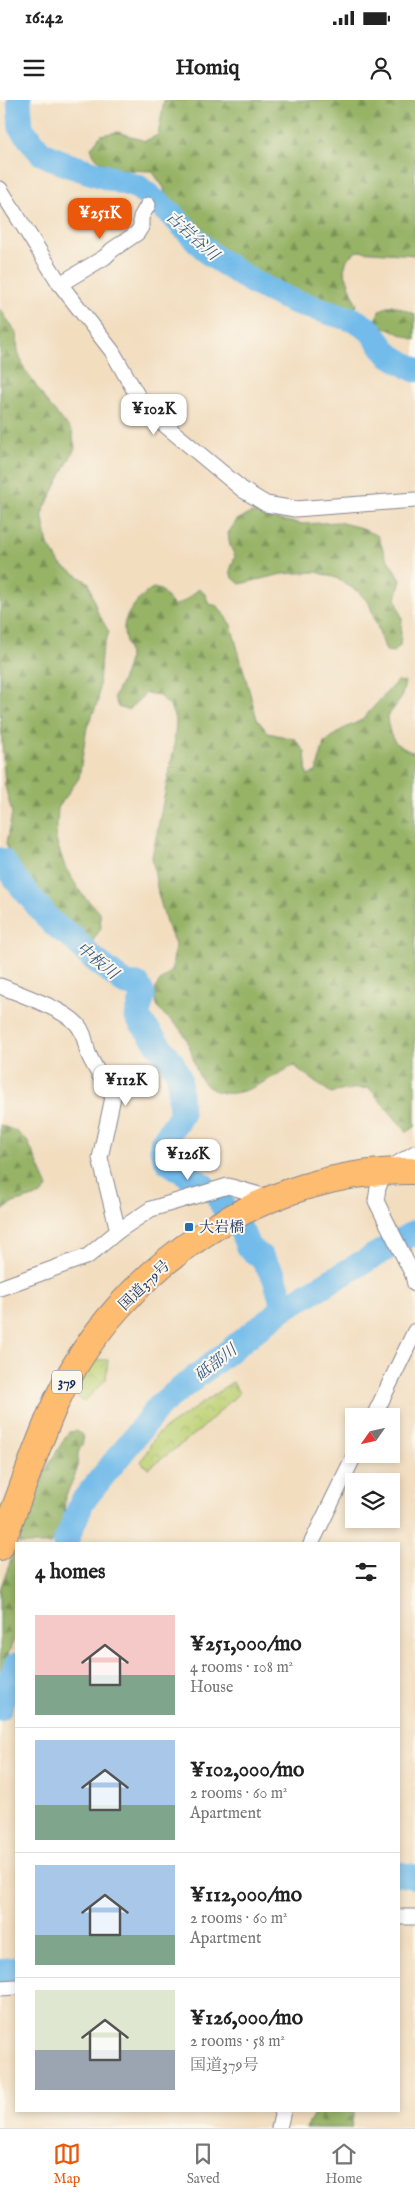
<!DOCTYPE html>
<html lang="en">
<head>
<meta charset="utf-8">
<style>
	body { margin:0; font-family:"IM FELL English","Noto Serif JP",serif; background:#f2f2f2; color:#222; height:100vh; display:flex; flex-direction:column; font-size:19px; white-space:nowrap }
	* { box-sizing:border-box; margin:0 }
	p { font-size:16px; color:#767676 }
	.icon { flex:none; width:28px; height:28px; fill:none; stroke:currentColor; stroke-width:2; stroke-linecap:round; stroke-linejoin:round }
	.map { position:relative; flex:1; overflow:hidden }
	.side { position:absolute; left:15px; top:1442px; width:385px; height:570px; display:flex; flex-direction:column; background:#fff; border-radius:0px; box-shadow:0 2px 8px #0003 }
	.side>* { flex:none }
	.needle { width:32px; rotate:236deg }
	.tools { position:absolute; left:345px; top:1308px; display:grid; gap:10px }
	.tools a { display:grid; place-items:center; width:55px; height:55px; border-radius:0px; background:#fff; box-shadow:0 2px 8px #0003; font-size:25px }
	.price { position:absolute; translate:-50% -42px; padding:0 11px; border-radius:10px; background:#fff; color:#222; font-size:16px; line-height:32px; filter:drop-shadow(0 1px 2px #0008) }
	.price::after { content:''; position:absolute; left:50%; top:30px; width:15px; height:11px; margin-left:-8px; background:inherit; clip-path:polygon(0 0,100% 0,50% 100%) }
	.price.current { background:#ea580c; color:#fff }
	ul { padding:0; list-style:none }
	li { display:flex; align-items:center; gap:15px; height:125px; padding:0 20px }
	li+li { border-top:1px solid #e0e0e0 }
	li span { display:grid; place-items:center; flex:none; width:140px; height:100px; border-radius:0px; color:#555 }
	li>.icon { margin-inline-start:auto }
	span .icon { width:60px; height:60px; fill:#fffc; stroke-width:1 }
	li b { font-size:21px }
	h2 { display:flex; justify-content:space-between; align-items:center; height:60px; padding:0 20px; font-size:21px }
	.status { display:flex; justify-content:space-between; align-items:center; height:35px; padding:0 25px; background:#fff; direction:ltr }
	.status svg { height:14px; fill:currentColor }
	header { display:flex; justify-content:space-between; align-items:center; height:65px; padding:0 20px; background:#fff; font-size:22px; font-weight:700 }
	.tab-bar { display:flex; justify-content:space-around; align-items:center; height:70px; border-top:1px solid #e0e0e0; background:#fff; font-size:14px; color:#767676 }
	.tab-bar a { display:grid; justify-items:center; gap:2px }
	.tab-bar .current { color:#ea580c }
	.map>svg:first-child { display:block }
	.forest { fill:url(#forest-firs); stroke:#587162 }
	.park { fill:url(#park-crowns); stroke:#6c806a }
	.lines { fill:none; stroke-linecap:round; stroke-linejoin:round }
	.river { stroke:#72bbea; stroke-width:25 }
	.minor-casing { stroke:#86868e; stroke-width:17 }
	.trunk-casing { stroke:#86868e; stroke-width:28 }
	.minor { stroke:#fff; stroke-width:15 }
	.trunk { stroke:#fdbc70; stroke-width:26 }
	.poi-dot { fill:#1f6fb2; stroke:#fbf7ec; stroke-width:2 }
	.labels { text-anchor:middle; stroke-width:4; stroke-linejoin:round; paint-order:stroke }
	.shield { fill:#fbf7ec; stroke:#5e6b89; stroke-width:1 }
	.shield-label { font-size:14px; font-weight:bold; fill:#1b2f5e }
	.poi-label { font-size:15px; fill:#1b2f5e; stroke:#fbf7ec; text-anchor:start }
	.street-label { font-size:15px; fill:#1b2f5e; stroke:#fbf7ec }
	.water-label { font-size:16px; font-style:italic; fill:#355988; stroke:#fbf7ec }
</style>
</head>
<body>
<div class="status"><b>16:42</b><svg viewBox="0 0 49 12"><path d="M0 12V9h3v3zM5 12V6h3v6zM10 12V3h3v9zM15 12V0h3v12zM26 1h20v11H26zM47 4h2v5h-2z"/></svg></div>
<header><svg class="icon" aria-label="menu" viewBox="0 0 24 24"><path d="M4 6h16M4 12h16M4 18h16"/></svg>Homiq<svg class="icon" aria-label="person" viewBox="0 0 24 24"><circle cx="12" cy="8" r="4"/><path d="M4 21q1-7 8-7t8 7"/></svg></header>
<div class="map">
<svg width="415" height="2028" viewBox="0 0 415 2028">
	<defs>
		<pattern id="forest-firs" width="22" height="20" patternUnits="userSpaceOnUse" patternTransform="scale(1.25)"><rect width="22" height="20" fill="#96b366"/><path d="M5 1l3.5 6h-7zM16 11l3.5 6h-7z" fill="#7a9257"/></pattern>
		<pattern id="park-crowns" width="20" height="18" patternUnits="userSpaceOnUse" patternTransform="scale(1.25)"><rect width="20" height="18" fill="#bdd175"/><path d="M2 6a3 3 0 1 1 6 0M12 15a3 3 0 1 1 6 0" fill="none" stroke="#a2b468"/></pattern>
	</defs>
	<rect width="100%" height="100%" fill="#fbf7ec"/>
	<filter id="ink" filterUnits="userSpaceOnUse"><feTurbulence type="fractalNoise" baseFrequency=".02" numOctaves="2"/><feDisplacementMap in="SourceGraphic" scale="10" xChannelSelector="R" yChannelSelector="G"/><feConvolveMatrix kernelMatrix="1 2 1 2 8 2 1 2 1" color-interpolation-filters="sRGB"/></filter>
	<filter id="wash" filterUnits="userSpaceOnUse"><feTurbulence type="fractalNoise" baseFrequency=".0096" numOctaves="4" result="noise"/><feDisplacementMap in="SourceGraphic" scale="20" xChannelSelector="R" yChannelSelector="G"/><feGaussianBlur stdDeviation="1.12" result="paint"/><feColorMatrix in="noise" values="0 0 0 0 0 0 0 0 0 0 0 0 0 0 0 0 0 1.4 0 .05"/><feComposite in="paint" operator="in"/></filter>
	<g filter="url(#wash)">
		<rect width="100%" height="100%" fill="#f2ddbf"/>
		<g class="forest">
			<path d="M164,0H415V155L357,151L347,159L344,170L357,206L351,210L308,199L261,180L219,153L166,99L164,88L152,71C131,70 98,72 91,48L101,35L118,32L145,41L158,35Z"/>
			<path d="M392,205L415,214V240L381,226L376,218L380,210Z"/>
			<path d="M0,209L16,232L18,251L24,268L48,304L72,331L75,348L42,413L48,445L61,465L89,483L97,511L109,532L101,555L98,602L87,627L79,678L58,708L56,740L65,767L81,793L100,813L101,828L92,842L84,843L37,800L15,773L6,743L12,713L5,686L0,611Z"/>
			<path d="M251,413H259L273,419L303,424L338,422L358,427L378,436L385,455L401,480L396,499L402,519L400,546L393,552L386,551L369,503L357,491L336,478L316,472L282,474L240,484L232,477L230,471L235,456L230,446L228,433L237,420Z"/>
			<path d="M153,488L161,490L174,506L183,502L199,489L205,494L209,504L218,506L231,525L257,619L268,633L295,639L305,652L307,675L316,672L324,643L341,630L362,620L397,581L405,582L401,599L387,617C390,639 393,645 415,653V1027L407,1032L369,988L351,989L331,993L294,966C273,975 248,996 224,993C190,988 197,952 183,933C173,918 159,917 155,898C153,885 163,878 172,871L175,844L166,822L158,793L152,757L174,648L176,621L170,606L158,595L146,593L128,610L118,607L114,597C120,585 127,572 129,558C129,547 123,537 124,527C124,514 142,494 153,488Z"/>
			<path d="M0,1025L16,1031L28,1042L48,1087L41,1095L13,1103L0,1113Z"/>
			<path d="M77,1331L82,1335L83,1342L78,1353L77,1370L65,1398L64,1420L51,1444H18L47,1367L69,1332Z"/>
			<path d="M16,1447V1534L0,1576V1489Z"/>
			<path d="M316,2011H354L351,2028H306Z"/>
		</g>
		<g class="park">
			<path d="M93,1260H108L106,1279L84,1302L75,1295Z"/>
			<path d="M233,1282L239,1293L200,1330L148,1369L141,1362L156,1335Z"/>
		</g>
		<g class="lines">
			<g class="river">
				<path d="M19,0L21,28L41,53L68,65L138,87L171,114L211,155L254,183L292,201L354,220L370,230L388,254L415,270"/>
				<path d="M0,760L3,761L16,780L52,823L73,838L90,856L126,884L138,885L143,895L137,917L172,962L179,977L181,1015L162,1043V1051L167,1061L203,1085"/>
				<path d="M218,1097L224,1108"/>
				<path d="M242,1132L248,1147L261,1157L274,1176L284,1208"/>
				<path d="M65,1444L82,1402L161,1304L284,1208L415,1132"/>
				<path d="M0,1608L16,1565"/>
				<path d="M399,1774L415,1777"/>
				<path d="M0,1871L16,1869"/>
			</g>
		</g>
	</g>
	<g filter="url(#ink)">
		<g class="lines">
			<defs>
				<g id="minor">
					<path d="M0,89L60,184L112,251L137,295L154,316L243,390L266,404L295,409L415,400"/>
					<path d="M60,184L105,157L112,150L137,133L141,127V117L148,105"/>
					<path d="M0,886C20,894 63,909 77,924C85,933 85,943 88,953C94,968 105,983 113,997L100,1058L118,1131"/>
					<path d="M415,1053L385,1071L378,1088L376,1101L413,1175L415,1184"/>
					<path d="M0,1188L88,1156L118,1131L151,1109L228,1086L270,1098"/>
					<path d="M374,1316L415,1231"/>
					<path d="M311,1444L355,1354"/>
					<path d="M399,1817H415"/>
					<path d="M0,1888L16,1887"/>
					<path d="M279,2028L283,2011"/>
				</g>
				<path id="trunk" d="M0,1447C19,1399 35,1349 56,1302C117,1168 267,1067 415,1071"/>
			</defs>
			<use href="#minor" class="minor-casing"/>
			<use href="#trunk" class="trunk-casing"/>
			<use href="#minor" class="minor"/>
			<use href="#trunk" class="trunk"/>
		</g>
	</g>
	<rect class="poi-dot" x="184" y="1122" width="10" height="10" rx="2.5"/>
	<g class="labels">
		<rect class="shield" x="52" y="1270.5" width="30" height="23" rx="4"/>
		<g class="shield-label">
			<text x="67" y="1287">379</text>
		</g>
		<g class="poi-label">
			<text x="199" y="1132">大岩橋</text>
		</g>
		<g class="street-label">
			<text transform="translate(144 1185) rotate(-44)" y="5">国道379号</text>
		</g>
		<g class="water-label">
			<text transform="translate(193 135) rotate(42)" y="6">古岩谷川</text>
			<text transform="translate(98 860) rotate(39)" y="6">中板川</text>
			<text transform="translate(215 1262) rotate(-38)" y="6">砥部川</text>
		</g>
	</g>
</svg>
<div class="tools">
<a><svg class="needle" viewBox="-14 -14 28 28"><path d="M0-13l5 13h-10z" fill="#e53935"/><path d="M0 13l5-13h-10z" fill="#767676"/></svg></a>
<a><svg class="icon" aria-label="layers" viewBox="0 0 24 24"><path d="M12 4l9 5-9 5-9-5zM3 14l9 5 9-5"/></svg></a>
</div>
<b class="price current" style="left:100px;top:140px">¥251K</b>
<b class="price" style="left:154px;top:336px">¥102K</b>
<b class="price" style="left:126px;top:1007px">¥112K</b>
<b class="price" style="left:188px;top:1081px">¥126K</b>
<section class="side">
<h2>4 homes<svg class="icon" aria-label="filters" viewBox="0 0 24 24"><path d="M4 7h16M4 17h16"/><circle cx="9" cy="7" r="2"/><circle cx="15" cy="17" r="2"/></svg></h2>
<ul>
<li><span style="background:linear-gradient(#f6c9c9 60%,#7fa58c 0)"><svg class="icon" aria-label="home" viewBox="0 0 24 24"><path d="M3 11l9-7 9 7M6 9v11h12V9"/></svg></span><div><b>¥251,000/mo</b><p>4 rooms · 108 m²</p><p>House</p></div></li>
<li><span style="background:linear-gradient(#a9c7e8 65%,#7fa58c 0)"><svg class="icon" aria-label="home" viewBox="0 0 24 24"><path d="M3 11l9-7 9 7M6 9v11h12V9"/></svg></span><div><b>¥102,000/mo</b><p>2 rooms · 60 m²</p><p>Apartment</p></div></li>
<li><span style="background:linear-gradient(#a9c7e8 70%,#7fa58c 0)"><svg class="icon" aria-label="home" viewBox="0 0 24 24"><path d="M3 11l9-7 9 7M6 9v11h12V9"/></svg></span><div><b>¥112,000/mo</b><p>2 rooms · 60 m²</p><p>Apartment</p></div></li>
<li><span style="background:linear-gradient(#dfe7d0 60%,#9aa5b1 0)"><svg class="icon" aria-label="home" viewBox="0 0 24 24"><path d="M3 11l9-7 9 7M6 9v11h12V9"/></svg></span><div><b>¥126,000/mo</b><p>2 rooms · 58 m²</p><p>国道379号</p></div></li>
</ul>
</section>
</div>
<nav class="tab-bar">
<a class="current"><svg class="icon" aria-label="map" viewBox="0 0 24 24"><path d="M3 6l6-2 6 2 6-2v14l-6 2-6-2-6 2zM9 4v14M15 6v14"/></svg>Map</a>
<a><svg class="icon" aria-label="saved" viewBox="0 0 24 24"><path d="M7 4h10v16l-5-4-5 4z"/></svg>Saved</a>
<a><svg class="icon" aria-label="home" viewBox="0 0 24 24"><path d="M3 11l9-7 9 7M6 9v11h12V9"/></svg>Home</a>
</nav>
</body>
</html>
